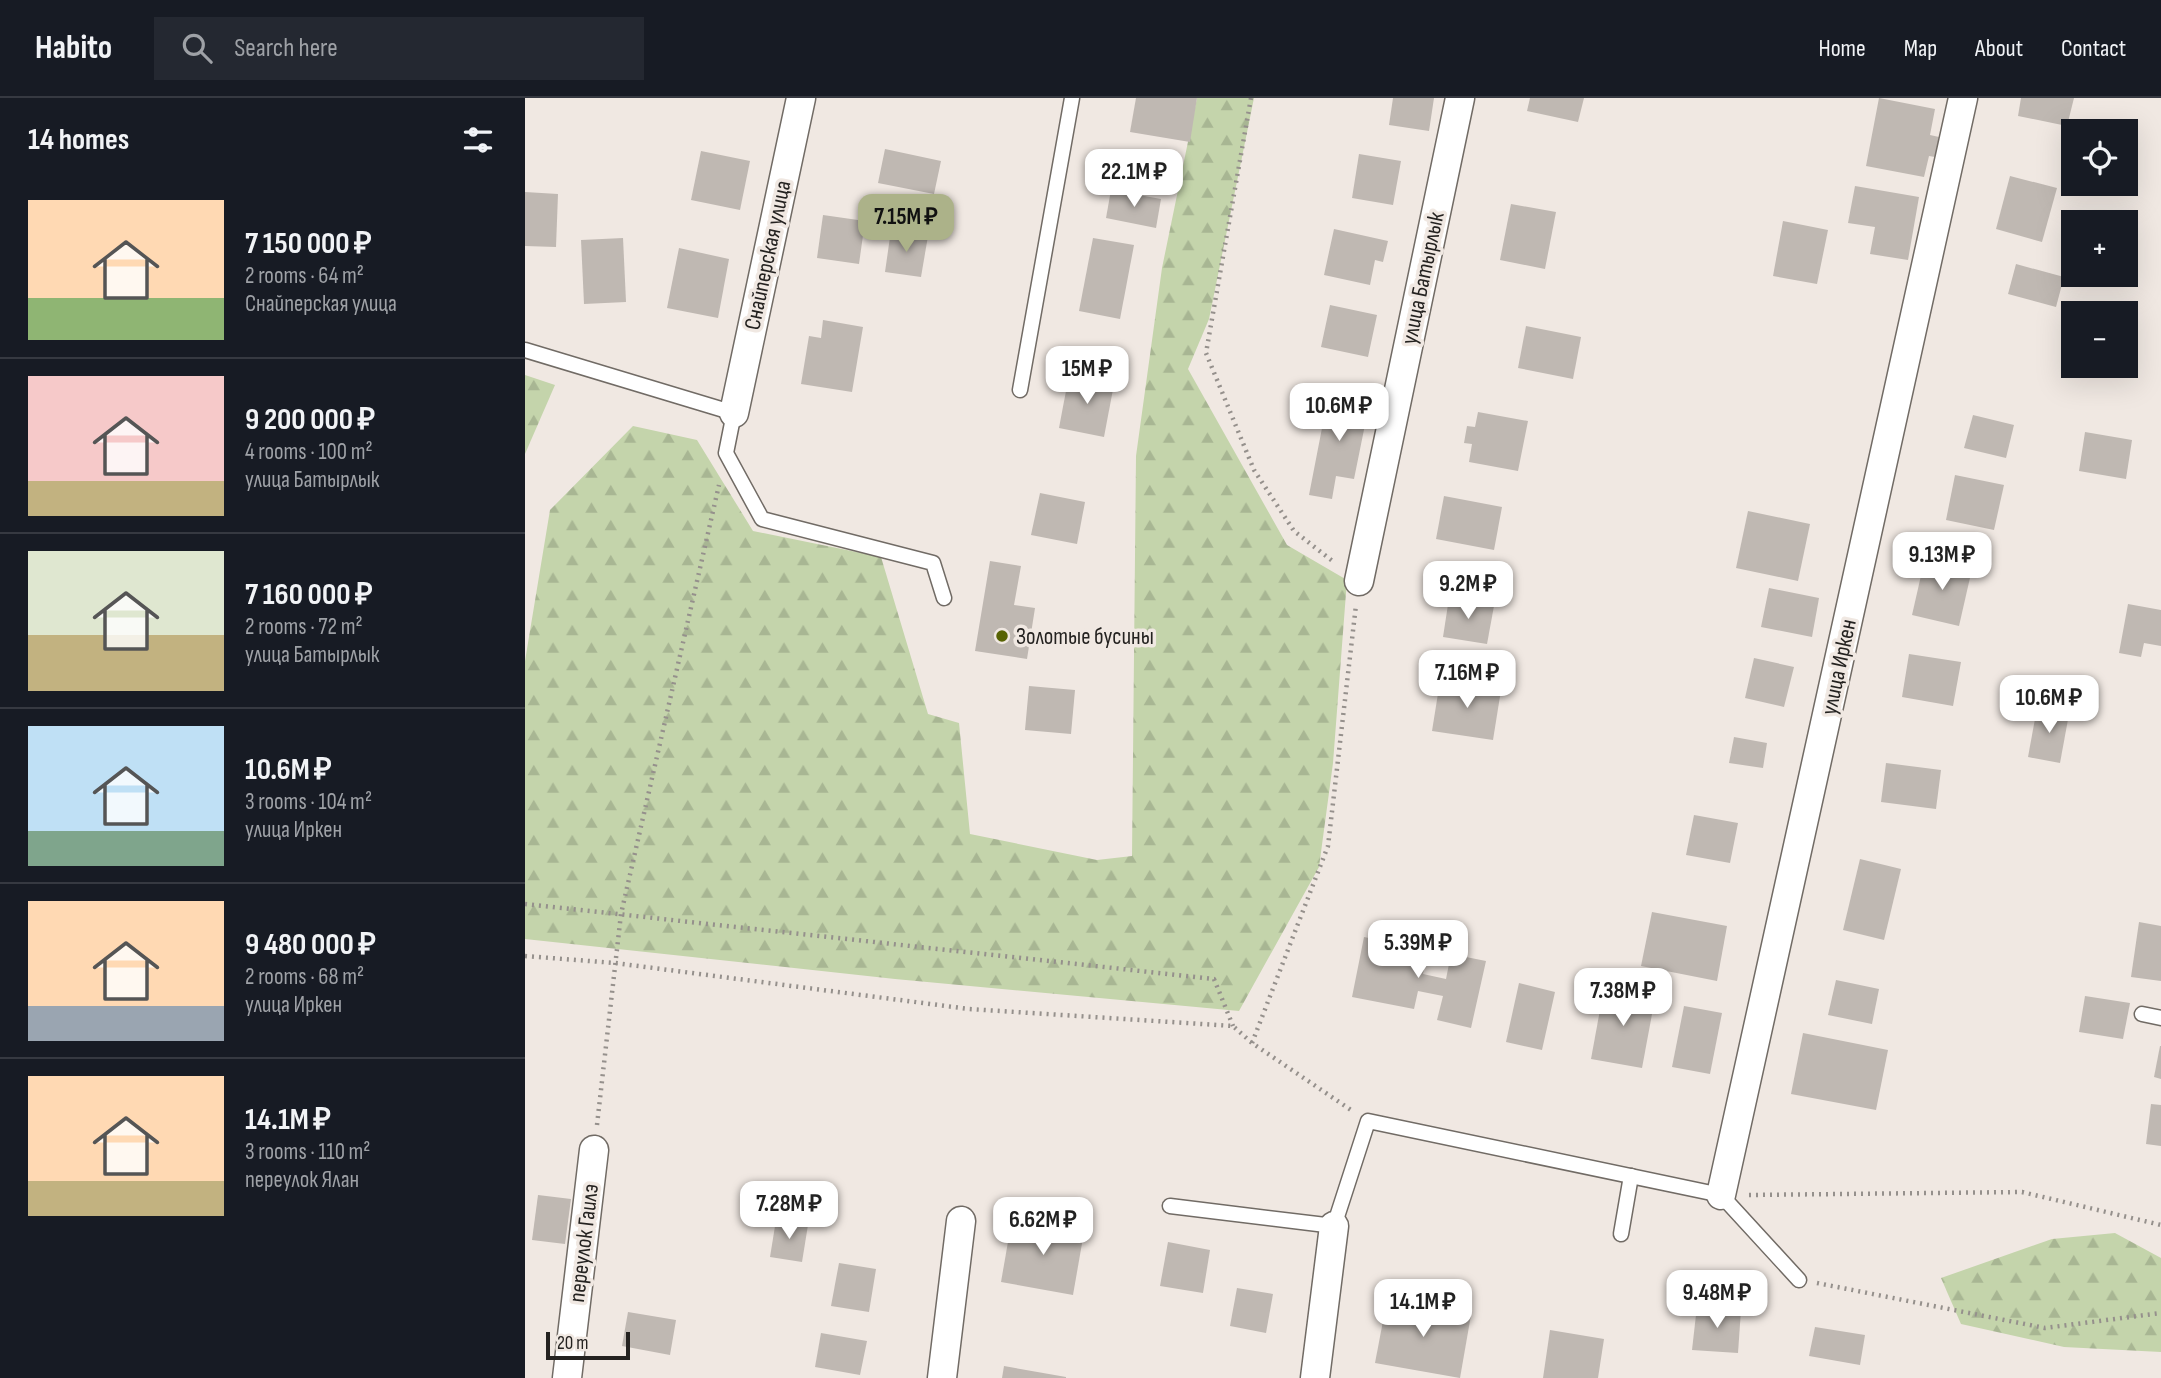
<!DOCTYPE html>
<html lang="en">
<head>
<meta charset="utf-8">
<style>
	body { margin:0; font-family:"Sofia Sans Condensed",sans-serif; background:#242831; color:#f1f3f6; height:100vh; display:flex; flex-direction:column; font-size:26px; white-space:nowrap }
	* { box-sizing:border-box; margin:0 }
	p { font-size:23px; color:#9ea1a6 }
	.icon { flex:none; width:38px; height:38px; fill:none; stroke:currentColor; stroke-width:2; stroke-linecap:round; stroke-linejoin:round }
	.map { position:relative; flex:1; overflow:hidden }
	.panel { display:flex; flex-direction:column; background:#171b24; width:525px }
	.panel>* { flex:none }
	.buttons { position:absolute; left:1536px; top:21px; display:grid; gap:14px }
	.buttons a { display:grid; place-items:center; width:77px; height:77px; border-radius:0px; background:#171b24; box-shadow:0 7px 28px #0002; font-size:35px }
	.scale { position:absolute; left:21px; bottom:18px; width:84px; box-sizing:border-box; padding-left:7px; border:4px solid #242220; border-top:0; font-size:19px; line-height:24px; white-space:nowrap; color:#242220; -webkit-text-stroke:5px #f0e8e2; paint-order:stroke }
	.price { position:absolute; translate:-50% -60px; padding:0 16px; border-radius:14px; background:#fff; color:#222; font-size:23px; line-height:46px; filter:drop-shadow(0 2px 4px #0008) }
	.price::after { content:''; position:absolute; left:50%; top:42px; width:21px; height:16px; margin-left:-10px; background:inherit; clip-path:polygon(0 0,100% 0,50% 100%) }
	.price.active { background:#acb289; color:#111 }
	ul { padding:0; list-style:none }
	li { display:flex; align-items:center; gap:21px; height:175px; padding:0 28px }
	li+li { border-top:2px solid #363941 }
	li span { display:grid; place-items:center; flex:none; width:196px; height:140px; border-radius:0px; color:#555 }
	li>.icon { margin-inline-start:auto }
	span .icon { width:84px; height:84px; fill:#fffc; stroke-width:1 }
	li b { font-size:30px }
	h2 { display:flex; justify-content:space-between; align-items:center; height:84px; padding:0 28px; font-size:30px }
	header { display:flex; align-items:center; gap:42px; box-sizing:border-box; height:98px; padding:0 35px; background:#171b24; border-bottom:2px solid #363941 }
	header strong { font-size:33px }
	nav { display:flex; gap:38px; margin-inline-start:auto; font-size:24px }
	.search { width:490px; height:63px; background:#242831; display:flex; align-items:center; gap:18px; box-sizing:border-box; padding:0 24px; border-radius:0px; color:#9ea1a6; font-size:26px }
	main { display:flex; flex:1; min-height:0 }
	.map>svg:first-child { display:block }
	.forest { fill:url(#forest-firs) }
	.building { fill:#bfb8b2 }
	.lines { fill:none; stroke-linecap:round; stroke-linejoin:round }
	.lane-casing { stroke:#716b65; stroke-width:17 }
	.street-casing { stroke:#716b65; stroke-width:31 }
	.path { stroke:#95908c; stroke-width:4.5; stroke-dasharray:2 5; stroke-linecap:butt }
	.lane { stroke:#fff; stroke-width:14 }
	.street { stroke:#fff; stroke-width:28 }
	.poi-dot { fill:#576303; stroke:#f0e8e2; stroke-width:2.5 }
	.labels { text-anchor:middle; stroke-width:7; stroke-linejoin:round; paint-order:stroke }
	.street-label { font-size:23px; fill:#242220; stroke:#f0e8e2 }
	.poi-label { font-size:23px; fill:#242220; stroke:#f0e8e2; text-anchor:start }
</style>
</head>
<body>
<header>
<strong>Habito</strong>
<div class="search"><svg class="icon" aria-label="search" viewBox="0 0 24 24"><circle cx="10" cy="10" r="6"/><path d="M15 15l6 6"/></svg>Search here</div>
<nav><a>Home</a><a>Map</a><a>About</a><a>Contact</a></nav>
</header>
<main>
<section class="panel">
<h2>14 homes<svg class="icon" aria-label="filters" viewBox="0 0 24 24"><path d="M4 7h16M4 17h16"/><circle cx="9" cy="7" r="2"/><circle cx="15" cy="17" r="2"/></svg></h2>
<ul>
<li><span style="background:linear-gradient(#ffd9b3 70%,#8fb573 0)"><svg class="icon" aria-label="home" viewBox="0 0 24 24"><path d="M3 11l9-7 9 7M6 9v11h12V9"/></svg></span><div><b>7 150 000 ₽</b><p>2 rooms · 64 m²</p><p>Снайперская улица</p></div></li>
<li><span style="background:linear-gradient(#f6c9c9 75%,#c2b280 0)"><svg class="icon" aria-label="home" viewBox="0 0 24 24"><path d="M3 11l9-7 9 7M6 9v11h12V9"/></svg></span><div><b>9 200 000 ₽</b><p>4 rooms · 100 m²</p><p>улица Батырлык</p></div></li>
<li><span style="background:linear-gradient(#dfe7d0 60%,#c2b280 0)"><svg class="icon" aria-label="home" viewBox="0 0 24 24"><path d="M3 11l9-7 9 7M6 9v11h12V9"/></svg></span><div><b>7 160 000 ₽</b><p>2 rooms · 72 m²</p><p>улица Батырлык</p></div></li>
<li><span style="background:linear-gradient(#bfe0f5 75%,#7fa58c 0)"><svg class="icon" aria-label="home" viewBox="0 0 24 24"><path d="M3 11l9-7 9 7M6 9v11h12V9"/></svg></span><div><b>10.6M ₽</b><p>3 rooms · 104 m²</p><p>улица Иркен</p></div></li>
<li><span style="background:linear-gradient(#ffd9b3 75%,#9aa5b1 0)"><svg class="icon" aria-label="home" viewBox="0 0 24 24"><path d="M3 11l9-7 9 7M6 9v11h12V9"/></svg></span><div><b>9 480 000 ₽</b><p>2 rooms · 68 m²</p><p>улица Иркен</p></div></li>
<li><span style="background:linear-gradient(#ffd9b3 75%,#c2b280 0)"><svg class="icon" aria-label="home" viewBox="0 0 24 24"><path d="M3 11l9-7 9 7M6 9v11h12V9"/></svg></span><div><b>14.1M ₽</b><p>3 rooms · 110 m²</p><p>переулок Ялан</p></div></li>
</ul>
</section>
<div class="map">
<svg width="1636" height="1280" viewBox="0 0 1636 1280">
	<defs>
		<pattern id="forest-firs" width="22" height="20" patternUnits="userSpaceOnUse" patternTransform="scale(1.75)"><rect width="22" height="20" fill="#c4d4ab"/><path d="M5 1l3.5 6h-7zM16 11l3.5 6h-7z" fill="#a8b693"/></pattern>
	</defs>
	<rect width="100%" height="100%" fill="#f0e8e2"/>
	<g class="forest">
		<path d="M672,0H729L684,221L663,271L762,447L822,482L808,665L794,769L714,913L370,881L0,841V563L25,412L108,328L172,342L228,433L356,459L403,616L434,625L445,736L572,762L607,758L611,358L637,170Z"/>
		<path d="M0,277L30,287L0,356Z"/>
		<path d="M1590,1135L1636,1160V1254L1539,1249L1436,1226L1416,1180L1527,1141Z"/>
	</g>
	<g class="building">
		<path d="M611,0H672L665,44L605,34Z"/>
		<path d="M868,0H909L904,33L864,27Z"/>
		<path d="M1005,0H1059L1053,24L1002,13Z"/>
		<path d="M1354,0L1410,11L1405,37L1414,39L1410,59L1404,58L1399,79L1341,68Z"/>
		<path d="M1496,0H1549L1542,28L1493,18Z"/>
		<path d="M360,51L416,63L409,96L353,85Z"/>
		<path d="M176,53L225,63L215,112L166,102Z"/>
		<path d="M834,56L876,63L868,107L827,100Z"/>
		<path d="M1485,78L1532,90L1517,144L1471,131Z"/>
		<path d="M1330,88L1394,99L1383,162L1345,156L1350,129L1323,125Z"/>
		<path d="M586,92L636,101L631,130L581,120Z"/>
		<path d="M0,94L33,96L31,149L0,148Z"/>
		<path d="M986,106L1031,114L1020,171L975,162Z"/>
		<path d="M298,117L340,123L334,166L292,160Z"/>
		<path d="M1258,123L1303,132L1292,186L1248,178Z"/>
		<path d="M809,131L863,143L858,164L850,162L845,187L799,177Z"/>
		<path d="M366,132L403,138L396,179L360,174Z"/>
		<path d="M98,140L101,204L59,206L56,142Z"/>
		<path d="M568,140L609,147L595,221L554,213Z"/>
		<path d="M154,150L204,161L193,220L142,210Z"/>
		<path d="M1491,166L1539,179L1531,209L1483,196Z"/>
		<path d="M805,207L852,217L843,259L796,249Z"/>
		<path d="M298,222L338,229L327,294L276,286L284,238L296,240Z"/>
		<path d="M1001,228L1056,239L1048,281L993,270Z"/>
		<path d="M544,277L589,286L579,339L534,330Z"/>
		<path d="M804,294L845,302L829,381L811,378L807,401L784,397Z"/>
		<path d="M953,314L1003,323L993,373L944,364L947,346L939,345L942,328L950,329Z"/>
		<path d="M1448,317L1489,327L1481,360L1439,350Z"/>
		<path d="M1560,334L1607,342L1601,381L1554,373Z"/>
		<path d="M1430,377L1479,387L1469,432L1421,422Z"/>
		<path d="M515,395L560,404L552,446L506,437Z"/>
		<path d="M919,398L977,409L969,452L911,441Z"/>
		<path d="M1223,413L1285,426L1273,483L1211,470Z"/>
		<path d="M1400,460L1447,471L1434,528L1387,517Z"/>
		<path d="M465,463L496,468L489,507L510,510L502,561L450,553Z"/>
		<path d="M1244,490L1294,500L1287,539L1236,529Z"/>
		<path d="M924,500L969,508L962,546L918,539Z"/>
		<path d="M1603,506L1636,512V548L1619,545L1616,559L1594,555Z"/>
		<path d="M1384,556L1436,564L1428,608L1377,599Z"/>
		<path d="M1229,560L1269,569L1259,609L1220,600Z"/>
		<path d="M915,583L976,592L968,642L907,633Z"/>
		<path d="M504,588L550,592L546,636L500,632Z"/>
		<path d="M1512,610L1544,616L1535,665L1503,659Z"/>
		<path d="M1209,639L1242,645L1238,670L1204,665Z"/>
		<path d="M1361,665L1416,672L1411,711L1356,704Z"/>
		<path d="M1169,717L1213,725L1205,765L1161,757Z"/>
		<path d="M1335,761L1376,771L1359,842L1318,832Z"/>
		<path d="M1127,814L1202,828L1192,883L1116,868Z"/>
		<path d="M1614,824L1636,828V883L1606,879Z"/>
		<path d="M839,839L903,852L898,876L921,881L926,856L961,863L946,930L912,922L918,898L893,893L889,911L827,899Z"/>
		<path d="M1311,882L1354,891L1347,926L1303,917Z"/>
		<path d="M994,885L1030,894L1017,952L981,944Z"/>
		<path d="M1079,890L1130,900L1117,970L1066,961Z"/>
		<path d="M1560,898L1605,905L1598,941L1554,934Z"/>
		<path d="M1159,908L1197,915L1185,976L1147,969Z"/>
		<path d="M1278,935L1363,952L1351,1012L1266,996Z"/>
		<path d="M1635,948H1636V981L1629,979Z"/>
		<path d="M1626,1006L1636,1007V1048L1621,1046Z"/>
		<path d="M13,1097L46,1101L40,1146L7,1142Z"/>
		<path d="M487,1121L559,1134L548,1197L476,1184Z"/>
		<path d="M251,1122L283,1127L277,1164L245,1159Z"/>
		<path d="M643,1144L685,1152L678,1195L635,1188Z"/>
		<path d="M314,1165L351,1171L344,1214L306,1208Z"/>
		<path d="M712,1190L748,1196L741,1235L705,1228Z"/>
		<path d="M862,1202L946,1217L935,1280L850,1265Z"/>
		<path d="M1172,1208L1216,1212L1213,1255L1167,1252Z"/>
		<path d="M103,1214L151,1222L145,1257L97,1248Z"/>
		<path d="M1290,1229L1340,1237L1335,1267L1284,1258Z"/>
		<path d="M1025,1232L1079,1241L1073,1280H1018Z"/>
		<path d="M296,1235L342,1243L335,1277L290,1269Z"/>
		<path d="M479,1268L541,1279V1280H477Z"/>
	</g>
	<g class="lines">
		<defs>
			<g id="lane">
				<path d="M0,252L209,315L201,355L237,421L408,465L419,500"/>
				<path d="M495,292L547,0"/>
				<path d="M1617,916L1636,920"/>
				<path d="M645,1108L809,1128L843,1023L1196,1097L1274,1182"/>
				<path d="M1096,1136L1106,1078"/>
			</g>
			<g id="street">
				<path d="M209,315L276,0"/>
				<path d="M834,483L935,0"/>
				<path d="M1196,1097L1438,0"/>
				<path d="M42,1280L69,1052"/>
				<path d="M417,1280L436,1123"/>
				<path d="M790,1280L809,1128"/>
			</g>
		</defs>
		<use href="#lane" class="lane-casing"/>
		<use href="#street" class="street-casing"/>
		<g class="path">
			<path d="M726,0L681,255L729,372L769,433L810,465"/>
			<path d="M0,806L689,881L708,928"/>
			<path d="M0,858L90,865L444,911L708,928L727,945L826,1012"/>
			<path d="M727,945L803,748L831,507"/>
			<path d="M72,1027L96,816L194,387"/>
			<path d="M1224,1097L1497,1094L1636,1127"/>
			<path d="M1292,1185L1520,1230L1636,1215"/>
		</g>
		<use href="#lane" class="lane"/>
		<use href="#street" class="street"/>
	</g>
	<circle class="poi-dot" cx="477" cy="538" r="7"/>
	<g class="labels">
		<g class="street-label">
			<text transform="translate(242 157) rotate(-78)" y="8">Снайперская улица</text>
			<text transform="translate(897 180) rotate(-78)" y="8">улица Батырлык</text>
			<text transform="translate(1313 569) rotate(-78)" y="8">улица Иркен</text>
			<text transform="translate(58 1145) rotate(-83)" y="8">переулок Гаилэ</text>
		</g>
		<g class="poi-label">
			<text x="491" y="546">Золотые бусины</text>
		</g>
	</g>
</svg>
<div class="buttons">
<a><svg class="icon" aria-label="locate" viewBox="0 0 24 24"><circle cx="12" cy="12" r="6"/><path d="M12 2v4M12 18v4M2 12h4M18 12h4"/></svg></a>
<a>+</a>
<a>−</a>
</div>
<div class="scale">20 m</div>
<b class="price" style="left:609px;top:111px">22.1M ₽</b>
<b class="price active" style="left:381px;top:156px">7.15M ₽</b>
<b class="price" style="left:562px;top:308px">15M ₽</b>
<b class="price" style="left:814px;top:345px">10.6M ₽</b>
<b class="price" style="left:1417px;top:494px">9.13M ₽</b>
<b class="price" style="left:943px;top:523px">9.2M ₽</b>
<b class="price" style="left:942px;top:612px">7.16M ₽</b>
<b class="price" style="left:1524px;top:637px">10.6M ₽</b>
<b class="price" style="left:893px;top:882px">5.39M ₽</b>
<b class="price" style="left:1098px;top:930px">7.38M ₽</b>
<b class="price" style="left:264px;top:1143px">7.28M ₽</b>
<b class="price" style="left:518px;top:1159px">6.62M ₽</b>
<b class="price" style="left:1192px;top:1232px">9.48M ₽</b>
<b class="price" style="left:898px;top:1241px">14.1M ₽</b>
</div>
</main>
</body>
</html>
